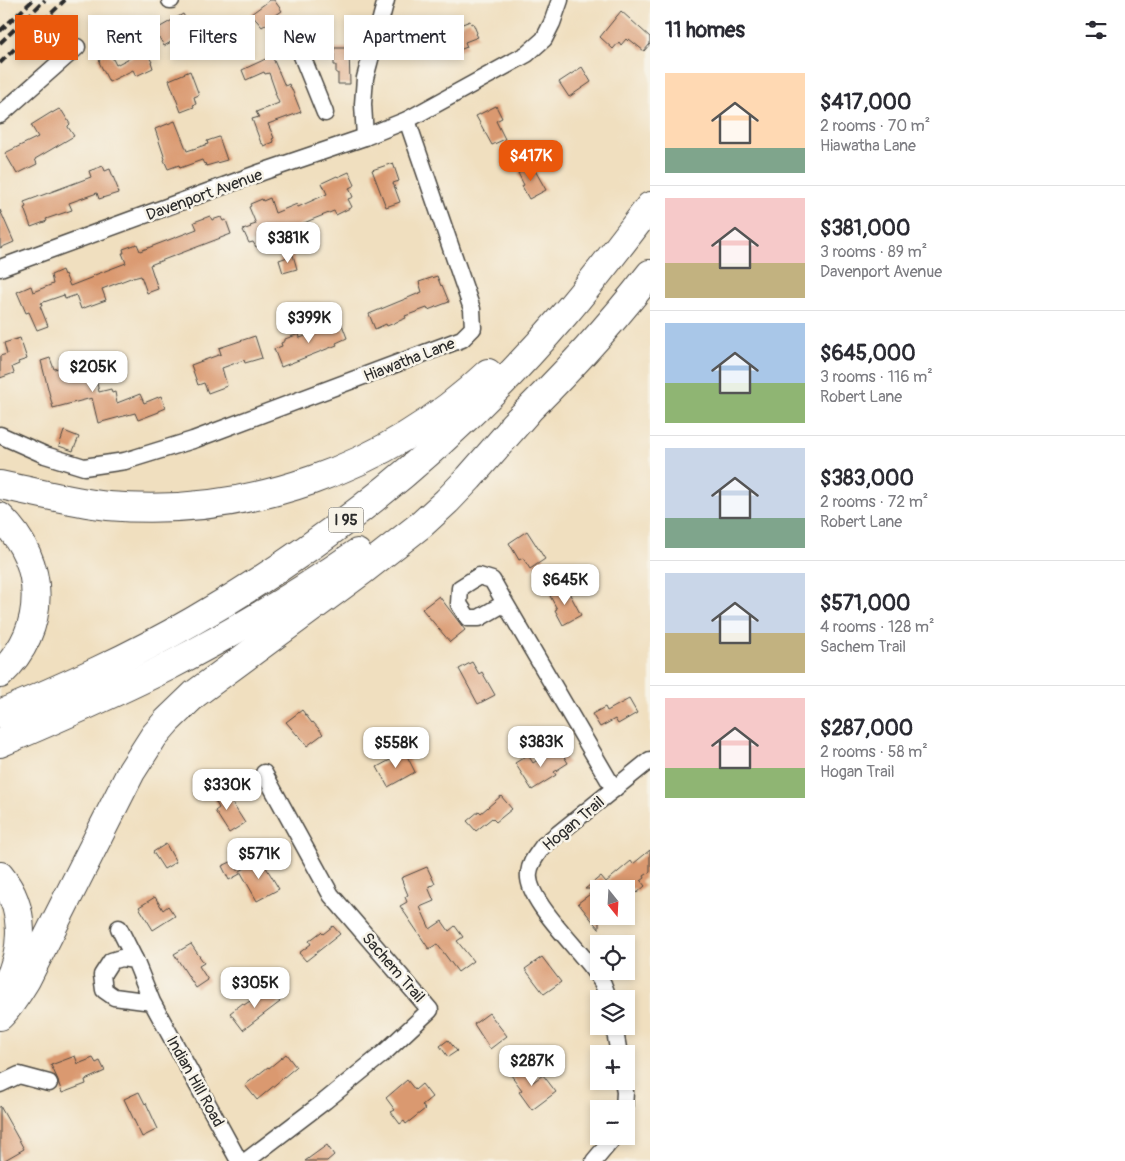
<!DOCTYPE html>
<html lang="en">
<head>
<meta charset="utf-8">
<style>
	body { margin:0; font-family:Pangolin,sans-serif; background:#f7f7f7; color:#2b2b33; height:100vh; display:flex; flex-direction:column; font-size:19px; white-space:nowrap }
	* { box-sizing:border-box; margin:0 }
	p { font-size:16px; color:#7c7c81 }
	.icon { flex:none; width:28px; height:28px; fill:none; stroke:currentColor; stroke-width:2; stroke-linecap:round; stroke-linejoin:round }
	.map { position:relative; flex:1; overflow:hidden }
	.panel { display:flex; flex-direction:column; background:#fff; width:475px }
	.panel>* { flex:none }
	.top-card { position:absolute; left:15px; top:15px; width:475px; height:45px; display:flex; gap:10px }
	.needle { width:32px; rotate:162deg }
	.tools { position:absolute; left:590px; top:880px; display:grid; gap:10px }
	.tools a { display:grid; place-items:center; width:45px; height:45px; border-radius:0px; background:#fff; box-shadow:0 2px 8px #0003; font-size:25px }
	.price { position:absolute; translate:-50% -42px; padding:0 11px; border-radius:10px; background:#fff; color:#222; font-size:16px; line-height:32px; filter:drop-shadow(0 1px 2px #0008) }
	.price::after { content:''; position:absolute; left:50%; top:30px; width:15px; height:11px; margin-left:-8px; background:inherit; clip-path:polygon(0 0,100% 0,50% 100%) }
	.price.selected { background:#ea580c; color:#fff }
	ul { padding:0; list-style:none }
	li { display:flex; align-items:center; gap:15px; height:125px; padding:0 15px }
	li+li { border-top:1px solid #e1e1e2 }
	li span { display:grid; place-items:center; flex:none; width:140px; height:100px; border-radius:0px; color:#555 }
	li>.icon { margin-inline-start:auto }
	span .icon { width:60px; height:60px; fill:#fffc; stroke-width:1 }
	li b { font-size:21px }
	h2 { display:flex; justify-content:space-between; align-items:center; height:60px; padding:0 15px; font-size:21px }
	.pill { padding:0 18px; border-radius:0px; background:#fff; box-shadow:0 2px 8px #0003; font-size:18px; line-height:45px }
	.pill.selected { background:#ea580c; color:#fff }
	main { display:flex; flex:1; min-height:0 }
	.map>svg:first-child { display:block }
	.building { fill:#da9970 }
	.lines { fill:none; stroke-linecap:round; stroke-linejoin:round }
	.street-casing { stroke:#494641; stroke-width:19 }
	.highway-casing { stroke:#494641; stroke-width:30 }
	.street { stroke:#fff; stroke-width:16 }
	.highway { stroke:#fff; stroke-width:28 }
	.rail { stroke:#2b2b2b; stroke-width:4; stroke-dasharray:8 4; stroke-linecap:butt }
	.labels { text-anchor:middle; stroke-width:5; stroke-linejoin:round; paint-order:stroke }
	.shield { fill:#f7f3e8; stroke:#686764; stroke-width:1 }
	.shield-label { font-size:15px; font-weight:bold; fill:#2b2b2b }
	.street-label { font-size:16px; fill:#2b2b2b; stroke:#f7f3e8 }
</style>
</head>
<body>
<main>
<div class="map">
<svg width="650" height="1161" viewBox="0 0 650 1161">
	<rect width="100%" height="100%" fill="#f7f3e8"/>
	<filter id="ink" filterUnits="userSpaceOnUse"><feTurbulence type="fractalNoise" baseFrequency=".02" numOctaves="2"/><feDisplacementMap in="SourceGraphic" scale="10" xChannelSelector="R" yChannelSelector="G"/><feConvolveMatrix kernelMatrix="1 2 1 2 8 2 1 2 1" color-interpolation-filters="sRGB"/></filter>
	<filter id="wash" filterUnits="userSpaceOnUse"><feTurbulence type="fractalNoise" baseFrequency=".0096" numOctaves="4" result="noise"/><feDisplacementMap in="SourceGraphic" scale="20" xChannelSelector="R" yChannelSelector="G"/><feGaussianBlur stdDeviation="1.12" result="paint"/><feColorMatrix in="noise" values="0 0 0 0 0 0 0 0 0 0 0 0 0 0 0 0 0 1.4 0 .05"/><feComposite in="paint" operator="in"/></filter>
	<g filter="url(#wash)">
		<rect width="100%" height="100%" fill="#f0dfbf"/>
		<g id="blocks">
			<g class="building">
				<path d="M270,0H274L282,11L276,15L277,17L262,27L251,14Z"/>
				<path d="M621,11L650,37V44L644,51L629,39L628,41L626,39L621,45L619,42L613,49L600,37Z"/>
				<path d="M183,14L192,30L164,46L155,30Z"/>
				<path d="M231,17L240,42L225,48L216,22Z"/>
				<path d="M470,21L471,24L473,23L477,33L476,34L478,37L465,42L467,47L454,52L445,31Z"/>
				<path d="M334,48H349L350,84H338V73H336V65H334Z"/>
				<path d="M145,50L152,62H151L153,68L136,76L133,70L109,82L99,62L100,61L98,57L108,52L110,56L111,55L116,65Z"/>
				<path d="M272,56L285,86L289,84L290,87H291L301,112L268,124L274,138L272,139L274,142L264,146L262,143H261L252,119L259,117L256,112L279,103L275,93H276L269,73L265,74L264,72L246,80L242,70Z"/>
				<path d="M582,67L591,82L569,97L559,82Z"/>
				<path d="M190,71L199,95L194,97L196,104L193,105L194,107L181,112L169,80Z"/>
				<path d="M496,106L502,118L496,121L505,139L492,145L476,116Z"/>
				<path d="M59,109L61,111H62L70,124L68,126V127L74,136L35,159L37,164L17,174L5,153L38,137L31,125L52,112V113Z"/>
				<path d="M175,121L187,151L208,144L207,141L219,137L227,160L206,166L205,163L204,164L202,160L180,168L179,165L168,169L164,160L165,159L155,129Z"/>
				<path d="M393,163L399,181L393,183L400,202L386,207L372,170Z"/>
				<path d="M532,165L546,190L529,199L522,186L524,185L518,173Z"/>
				<path d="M103,166L105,171L110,169L118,189L117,190L118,193L99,199L97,193L69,203L72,210L46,219L47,221L31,227L24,208L26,207L24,202L91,177L89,171Z"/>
				<path d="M349,172L355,185L349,188L353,197L348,199L352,207L336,215L334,211L311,220L277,235L278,238L256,247L253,242L249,243L243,230L251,227L250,226L256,224L249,207L251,206L250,204L262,199L263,201L270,198L275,213L297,204L298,207L327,194L322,183L337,176L338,177Z"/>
				<path d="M0,210L14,242L0,248Z"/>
				<path d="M210,216L212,220L221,217L223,221L226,220L231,234L150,265L158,289L147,293L141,276L133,278V277L102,289L106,300L81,309L76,295L65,299L64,295L41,303L42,306H40L48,326L37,330L29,312L26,313L17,292L31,286L33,292L53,284L51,275L62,270L64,275L65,274L70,286L93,277L92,276L126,263L122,253H124L123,249L137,244L140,251L197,229L194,222Z"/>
				<path d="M293,255L297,269L283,273L279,260Z"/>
				<path d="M437,276L441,286L442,285L449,302L428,310L427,308L405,316L406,318L387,326L386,324L375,329L369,314L422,292L419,282Z"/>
				<path d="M341,322L347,338L336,343L337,345L281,367L274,349L282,346L281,343L285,341V339L299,334L300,338Z"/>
				<path d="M255,336L262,358L245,363L244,360L222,368L227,386L208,393L204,383L198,385L191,365L221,354L219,348Z"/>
				<path d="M20,338L27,359L18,362L19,364L12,367L14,373L0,378V356L7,354L4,343Z"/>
				<path d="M50,358L54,369L86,362L89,372L94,371L99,392L111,389L112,393L115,392L117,403L140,394L144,403L161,396L166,408L159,411V412L138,420L135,413L98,423L92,398L53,408L41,361Z"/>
				<path d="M64,431L79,437L73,451L59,446Z"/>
				<path d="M527,531L545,559L530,569L523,558L519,560L509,543Z"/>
				<path d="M566,587L581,615L563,625L555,610L557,609L550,596Z"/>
				<path d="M439,596L465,630L450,642L422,609Z"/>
				<path d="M472,662L479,674L482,672L495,695L478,704L459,669Z"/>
				<path d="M629,699L637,713L618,724L615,719L600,727L592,714L605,707L607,711Z"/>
				<path d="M302,710L312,723L313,722L323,734L307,746L298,734L297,735L286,722Z"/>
				<path d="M558,747L568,763L554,772L556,775L532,790L515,763L528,755L533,763Z"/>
				<path d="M405,752L415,772L388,787L377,767Z"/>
				<path d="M225,787L233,799L231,801L245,823L229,833L215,811L219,808L212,795Z"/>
				<path d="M501,796L512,809L496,822L492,818L476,831L467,821L479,811L481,813Z"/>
				<path d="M166,844L176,862L164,869L153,852Z"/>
				<path d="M650,850V872L644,876L645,878L641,881L645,886L637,893L634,889H599V929L578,903L597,889H585L601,876L606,882L631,861L633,864Z"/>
				<path d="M261,859L279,889L257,901L240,871Z"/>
				<path d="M233,861L240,874L229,880L222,866Z"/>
				<path d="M427,867L435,884L428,887L434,901L420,907L430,929L442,921L449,931L455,926L463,937L457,941L473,961L458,972L437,944L429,949L400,906L407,902L405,897L408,895L401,878Z"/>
				<path d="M155,897L163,910L168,906L175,916L153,930L139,907Z"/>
				<path d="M333,926L340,934L306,961L299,953L311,944L309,941L321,932L323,934Z"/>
				<path d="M191,944L204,963L199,966L208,980L196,988L174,954Z"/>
				<path d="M542,957L561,982L544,994L525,969Z"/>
				<path d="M270,989L280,1002L243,1030L230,1013L243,1003L244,1005L250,1001L252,1003Z"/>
				<path d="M489,1013L507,1036L490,1049L474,1024Z"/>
				<path d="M448,1040L457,1051L448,1057L440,1046Z"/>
				<path d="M286,1054L296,1067L257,1100L245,1085L268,1067L269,1068Z"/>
				<path d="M75,1056L78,1064L93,1058L96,1063L100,1061L105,1071L85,1080L86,1084L62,1093L59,1084L58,1080L51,1065Z"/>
				<path d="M518,1064L533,1082L543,1075L556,1092L532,1110L519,1092L522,1090L508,1071Z"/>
				<path d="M407,1080L415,1090L422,1084L432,1097L422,1105L425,1109L406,1124L404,1121L400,1124L391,1112L395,1110L386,1098Z"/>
				<path d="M139,1092L145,1104L146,1103L158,1129L142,1137L124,1099Z"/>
				<path d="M0,1106L24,1149L3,1161H0Z"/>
				<path d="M327,1145L334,1155L327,1161H305Z"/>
			</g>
		</g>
	</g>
	<g filter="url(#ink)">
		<use href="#blocks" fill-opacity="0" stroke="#494641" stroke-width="1"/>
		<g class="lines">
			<defs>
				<g id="street">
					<path d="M170,0H171"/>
					<path d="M302,47V56L325,113"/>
					<path d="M0,115L77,47"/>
					<path d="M365,137L363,104L365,78L386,0"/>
					<path d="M0,268L262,172L365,137L407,120L527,54L544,39L552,23L560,0"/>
					<path d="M0,435L45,455L84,467L125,461L193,440L462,339L473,328L472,309L407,120"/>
					<path d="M505,603L479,618H468L459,604L460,588L479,576L492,580L505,603L614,789"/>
					<path d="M119,928L135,960"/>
					<path d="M608,999C607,994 605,989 603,984C588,956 525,902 529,873C530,862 537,855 543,846L650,760"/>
					<path d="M152,1002L114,997L104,990L102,975L111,961L121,958L135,960L152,1002L239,1161"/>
					<path d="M614,1026L619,1054"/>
					<path d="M623,1081L625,1092L624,1109"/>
					<path d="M0,1084L19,1075L49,1083"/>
					<path d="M246,1161L325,1101L385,1052L430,1010L331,895L264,773"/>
					<path d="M594,1161L615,1136"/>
				</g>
				<g id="highway">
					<path d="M513,425C562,378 608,328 650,274"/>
					<path d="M0,485C36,492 71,502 108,506C247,518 387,469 488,373"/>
					<path d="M0,517C47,562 48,629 0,674"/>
					<path d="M0,714C66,686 131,657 193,621C333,541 459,438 564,315C594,280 622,243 650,206"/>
					<path d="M0,743C56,719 112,695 167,667C231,634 297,595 357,553"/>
					<path d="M0,876C26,908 25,950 6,985"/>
					<path d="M0,1016C11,1005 18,993 26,980L131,772L154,736L167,721L195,694L362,571L422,524L447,501L469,478L527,412"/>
				</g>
			</defs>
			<use href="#street" class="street-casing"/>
			<use href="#highway" class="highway-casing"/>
			<use href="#street" class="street"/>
			<use href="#highway" class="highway"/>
			<g class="rail">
				<path d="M0,31L33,0"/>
				<path d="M0,43L45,0"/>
				<path d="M0,63L65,0"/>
			</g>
		</g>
	</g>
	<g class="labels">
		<rect class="shield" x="328.5" y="507.5" width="35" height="25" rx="4"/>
		<g class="shield-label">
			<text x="346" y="525">I 95</text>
		</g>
		<g class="street-label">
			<text transform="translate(204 194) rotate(-20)" y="6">Davenport Avenue</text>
			<text transform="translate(409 359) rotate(-21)" y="6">Hiawatha Lane</text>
			<text transform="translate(573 823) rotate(-40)" y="6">Hogan Trail</text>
			<text transform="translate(394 967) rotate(49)" y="6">Sachem Trail</text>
			<text transform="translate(196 1081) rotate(61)" y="6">Indian Hill Road</text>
		</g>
	</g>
</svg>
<div class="tools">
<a><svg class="needle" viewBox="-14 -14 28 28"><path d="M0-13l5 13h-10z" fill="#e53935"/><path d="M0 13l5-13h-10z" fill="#7c7c81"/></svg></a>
<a><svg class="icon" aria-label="locate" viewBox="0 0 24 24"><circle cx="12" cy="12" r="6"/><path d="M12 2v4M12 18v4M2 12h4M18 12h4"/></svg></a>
<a><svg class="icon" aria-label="layers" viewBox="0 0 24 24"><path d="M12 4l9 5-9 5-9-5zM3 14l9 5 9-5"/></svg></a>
<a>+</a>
<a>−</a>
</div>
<b class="price selected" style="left:531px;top:182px">$417K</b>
<b class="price" style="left:288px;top:264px">$381K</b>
<b class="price" style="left:309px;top:344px">$399K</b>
<b class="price" style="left:93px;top:393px">$205K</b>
<b class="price" style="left:565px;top:606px">$645K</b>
<b class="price" style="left:541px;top:768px">$383K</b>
<b class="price" style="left:396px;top:769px">$558K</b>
<b class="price" style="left:227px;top:811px">$330K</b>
<b class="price" style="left:259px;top:880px">$571K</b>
<b class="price" style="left:255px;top:1009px">$305K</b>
<b class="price" style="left:532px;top:1087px">$287K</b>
<div class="top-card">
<a class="pill selected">Buy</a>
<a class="pill">Rent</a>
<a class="pill">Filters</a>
<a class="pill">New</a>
<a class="pill">Apartment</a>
</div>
</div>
<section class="panel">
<h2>11 homes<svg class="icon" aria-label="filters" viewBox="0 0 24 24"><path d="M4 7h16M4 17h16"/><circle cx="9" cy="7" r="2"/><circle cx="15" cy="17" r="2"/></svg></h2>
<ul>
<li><span style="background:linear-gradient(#ffd9b3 75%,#7fa58c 0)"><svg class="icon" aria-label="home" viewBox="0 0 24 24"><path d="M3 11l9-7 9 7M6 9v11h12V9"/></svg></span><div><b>$417,000</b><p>2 rooms · 70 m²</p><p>Hiawatha Lane</p></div></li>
<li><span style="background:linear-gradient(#f6c9c9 65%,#c2b280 0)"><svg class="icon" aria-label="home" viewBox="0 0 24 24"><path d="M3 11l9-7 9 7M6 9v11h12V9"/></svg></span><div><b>$381,000</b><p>3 rooms · 89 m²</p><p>Davenport Avenue</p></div></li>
<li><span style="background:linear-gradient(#a9c7e8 60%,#8fb573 0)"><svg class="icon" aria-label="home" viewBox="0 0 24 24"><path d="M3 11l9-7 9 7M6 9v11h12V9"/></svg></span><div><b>$645,000</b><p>3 rooms · 116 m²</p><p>Robert Lane</p></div></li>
<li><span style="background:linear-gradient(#c9d6e8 70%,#7fa58c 0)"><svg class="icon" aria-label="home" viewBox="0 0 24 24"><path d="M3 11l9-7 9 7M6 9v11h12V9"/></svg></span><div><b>$383,000</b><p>2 rooms · 72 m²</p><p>Robert Lane</p></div></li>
<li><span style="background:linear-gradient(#c9d6e8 60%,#c2b280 0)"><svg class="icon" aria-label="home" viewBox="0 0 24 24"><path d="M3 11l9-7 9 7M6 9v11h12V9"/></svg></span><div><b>$571,000</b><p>4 rooms · 128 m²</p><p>Sachem Trail</p></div></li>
<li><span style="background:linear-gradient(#f6c9c9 70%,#8fb573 0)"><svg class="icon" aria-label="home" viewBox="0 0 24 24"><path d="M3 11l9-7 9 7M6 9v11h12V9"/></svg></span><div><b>$287,000</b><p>2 rooms · 58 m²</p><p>Hogan Trail</p></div></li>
</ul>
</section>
</main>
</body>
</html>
